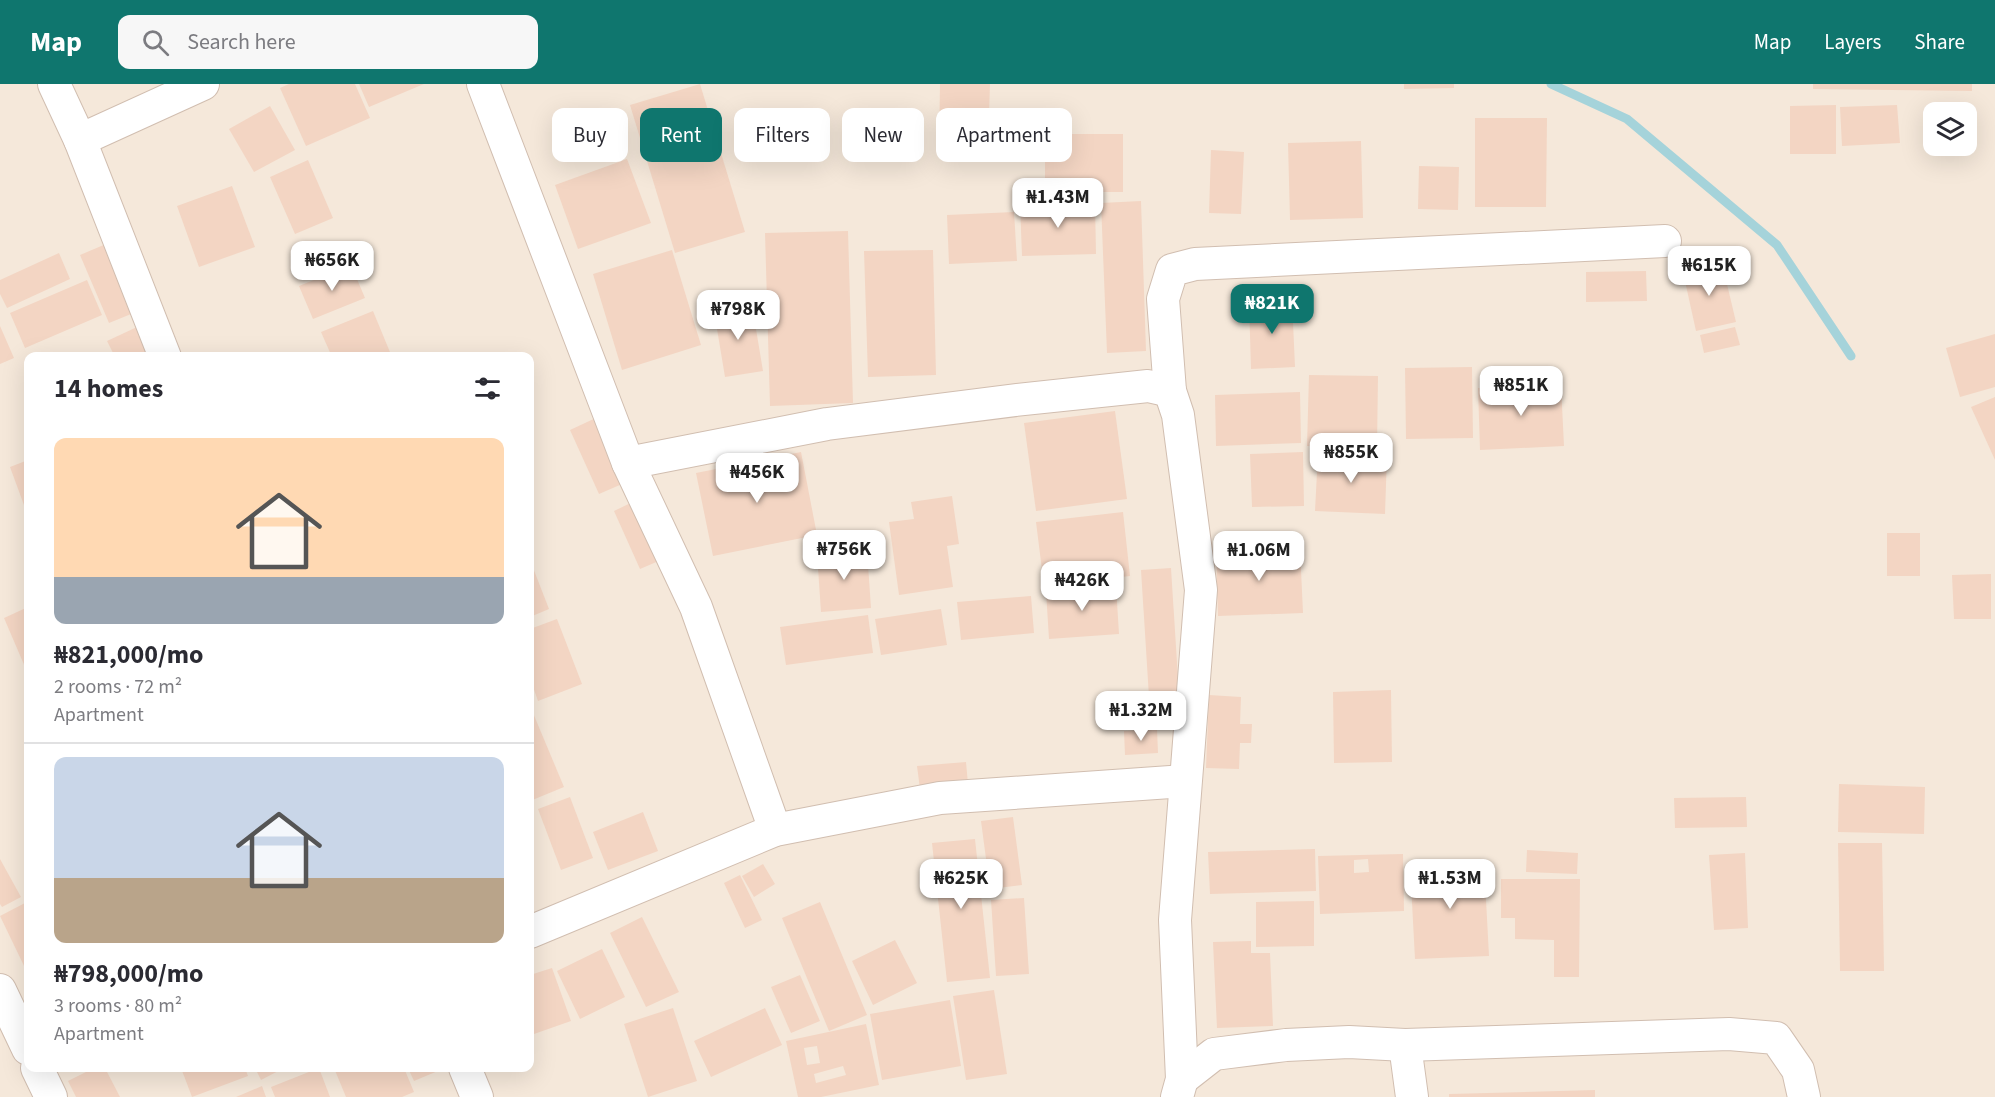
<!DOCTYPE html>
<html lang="en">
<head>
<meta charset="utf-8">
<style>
	body { margin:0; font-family:"Source Sans 3",sans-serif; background:#f7f7f7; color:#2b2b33; height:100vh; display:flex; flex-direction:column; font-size:22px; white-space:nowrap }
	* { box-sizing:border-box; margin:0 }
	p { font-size:20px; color:#7c7c81 }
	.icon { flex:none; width:33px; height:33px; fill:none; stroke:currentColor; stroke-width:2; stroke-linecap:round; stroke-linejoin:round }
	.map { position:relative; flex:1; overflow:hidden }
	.drawer { position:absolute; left:24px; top:268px; width:510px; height:720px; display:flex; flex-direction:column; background:#fff; border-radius:12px; box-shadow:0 6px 24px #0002 }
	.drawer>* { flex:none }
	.guide { position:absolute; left:552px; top:24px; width:570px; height:54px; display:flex; gap:12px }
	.fabs { position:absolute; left:1923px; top:18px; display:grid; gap:12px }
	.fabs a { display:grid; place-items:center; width:54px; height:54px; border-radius:12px; background:#fff; box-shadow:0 6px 24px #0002; font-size:30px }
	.price { position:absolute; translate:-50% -51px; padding:0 14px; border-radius:12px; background:#fff; color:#222; font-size:20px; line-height:39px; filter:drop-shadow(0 2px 3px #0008) }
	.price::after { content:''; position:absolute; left:50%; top:36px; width:18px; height:14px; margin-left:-9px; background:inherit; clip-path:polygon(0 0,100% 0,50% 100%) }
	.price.current { background:#0f766e; color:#fff }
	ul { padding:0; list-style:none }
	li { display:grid; align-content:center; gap:12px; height:318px; padding:0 30px }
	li+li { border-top:2px solid #e1e1e2 }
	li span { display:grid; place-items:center; height:186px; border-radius:12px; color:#555 }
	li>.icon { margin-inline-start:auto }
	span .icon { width:108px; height:108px; fill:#fffc; stroke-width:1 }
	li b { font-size:26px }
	h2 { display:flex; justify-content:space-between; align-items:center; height:72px; padding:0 30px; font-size:26px }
	.tag { padding:0 21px; border-radius:12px; background:#fff; box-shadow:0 6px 24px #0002; font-size:21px; line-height:54px }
	.tag.current { background:#0f766e; color:#fff }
	header { display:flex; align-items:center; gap:36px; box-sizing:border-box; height:84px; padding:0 30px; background:#0f766e; color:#fff }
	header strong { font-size:28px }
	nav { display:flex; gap:33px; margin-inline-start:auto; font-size:21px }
	.search { width:420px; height:54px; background:#f7f7f7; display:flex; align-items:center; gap:15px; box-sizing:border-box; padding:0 21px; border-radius:12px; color:#7c7c81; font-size:22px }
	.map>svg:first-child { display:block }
	.residential { fill:#f5e8da; fill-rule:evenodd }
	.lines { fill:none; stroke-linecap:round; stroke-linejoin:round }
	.stream { stroke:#a5d3da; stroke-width:9 }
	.building { fill:#f3d5c3; fill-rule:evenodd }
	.street-casing { stroke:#d1beb0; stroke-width:34 }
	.street { stroke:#fff; stroke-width:32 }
</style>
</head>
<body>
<header>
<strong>Map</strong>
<div class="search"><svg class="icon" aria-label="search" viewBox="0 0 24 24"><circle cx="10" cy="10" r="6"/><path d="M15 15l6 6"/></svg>Search here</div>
<nav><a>Map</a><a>Layers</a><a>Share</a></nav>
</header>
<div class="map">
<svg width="1995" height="1013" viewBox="0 0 1995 1013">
	<rect width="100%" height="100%" fill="#fdf6ec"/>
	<path class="residential" d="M0,0H1995V1013H0ZM1934,28H1966V62H1934ZM28,273H530V984H28Z"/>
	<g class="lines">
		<path class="stream" d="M1551,0L1627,35L1777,161L1851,272"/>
	</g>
	<g class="building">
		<path d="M289,0H355L370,34L306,62L280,4Z"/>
		<path d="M359,0H424L369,23Z"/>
		<path d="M700,0L745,148L675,169L630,21Z"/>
		<path d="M940,0H990L988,62L939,61Z"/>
		<path d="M1404,0H1454V4L1404,5Z"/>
		<path d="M1813,0H1972V7L1813,5Z"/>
		<path d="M1836,21V70H1790V22Z"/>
		<path d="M1897,21L1900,59L1842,62L1840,23Z"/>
		<path d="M270,22L295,66L254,88L229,45Z"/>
		<path d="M1475,34H1547L1546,123H1475Z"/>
		<rect x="1045" y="50" width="78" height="58"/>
		<path d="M1361,57L1363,134L1290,136L1288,59Z"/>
		<path d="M1211,66L1244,68L1241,130L1209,129Z"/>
		<path d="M627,75L651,139L578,165L555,101Z"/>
		<path d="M308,76L333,134L295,150L270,93Z"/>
		<path d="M1419,82L1459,83L1458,126L1418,125Z"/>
		<path d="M232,102L255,163L199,183L177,122Z"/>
		<path d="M1141,117L1146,267L1107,269L1101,119Z"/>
		<path d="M1095,118L1096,170L1022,172L1020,120Z"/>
		<path d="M1014,128L1017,177L949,180L947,131Z"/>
		<path d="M848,147L853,319L770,322L765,149Z"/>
		<path d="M106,160L136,228L109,239L80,171Z"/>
		<path d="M672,166L701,261L622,286L593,190Z"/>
		<path d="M933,166L936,291L868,293L864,167Z"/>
		<path d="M59,169L70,195L7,224L0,210V196Z"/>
		<path d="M1722,179L1736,238L1696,247L1683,188Z"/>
		<path d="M351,181L365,214L313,235L299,202Z"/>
		<path d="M1646,187L1647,217L1586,218V188Z"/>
		<path d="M87,196L102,231L25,264L10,229Z"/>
		<path d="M1292,216L1295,283L1251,285L1249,218Z"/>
		<path d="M752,221L763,287L725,293L714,227Z"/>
		<path d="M373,227L392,273H332L321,248Z"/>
		<path d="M0,242L14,274L0,280Z"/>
		<path d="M137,243L152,273H115L107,257Z"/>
		<path d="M1735,243L1740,261L1704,269L1700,251Z"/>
		<path d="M1995,250V303L1960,313L1946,264Z"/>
		<path d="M1472,283L1473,354L1406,355L1405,284Z"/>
		<path d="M1309,291L1378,292L1377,364L1307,362Z"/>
		<path d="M1561,301L1564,362L1480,366L1478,304Z"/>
		<path d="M1300,308L1301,359L1216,362L1215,311Z"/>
		<path d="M1995,313V376L1971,323Z"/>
		<path d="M1115,327L1127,415L1036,427L1024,339Z"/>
		<path d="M600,332L629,397L599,410L570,346Z"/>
		<path d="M801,368L817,451L713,472L696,389Z"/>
		<path d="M1303,368L1304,422L1252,423L1250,370Z"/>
		<path d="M1318,369L1387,372L1385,430L1315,427Z"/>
		<path d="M28,376V432L10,383Z"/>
		<path d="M952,412L959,460L947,462L953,503L899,511L889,438L914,435L911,418Z"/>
		<path d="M641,414L668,473L640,485L614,427Z"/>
		<path d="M1123,428L1130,492L1044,502L1036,438Z"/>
		<rect x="1887" y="449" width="33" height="43"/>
		<path d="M1300,464L1303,529L1218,532L1216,467Z"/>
		<path d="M867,466L871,524L821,528L817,469Z"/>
		<path d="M530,476L549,525L530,533Z"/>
		<path d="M1171,484L1181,642L1151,644L1141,486Z"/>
		<path d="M1991,490V535H1954L1952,491Z"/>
		<path d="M1116,502L1119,550L1049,555L1046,507Z"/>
		<path d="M1031,512L1034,549L961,556L957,518Z"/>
		<path d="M28,523V590L4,534Z"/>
		<path d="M941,525L947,561L881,571L875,535Z"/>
		<path d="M868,531L873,569L786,581L780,543Z"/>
		<path d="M557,535L582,600L538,617L530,594V545Z"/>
		<path d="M1391,606L1392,678L1334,679L1333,608Z"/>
		<path d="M1209,611L1241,613L1240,640H1252L1251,659H1240L1239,685L1206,684Z"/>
		<path d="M533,629L564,703L530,717V631Z"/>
		<path d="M1157,645L1158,669L1125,671L1124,647Z"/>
		<path d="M966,678L968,700L920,705L917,682Z"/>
		<path d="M1839,700L1925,703L1924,750L1838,748Z"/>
		<path d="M570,713L593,774L561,786L538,725Z"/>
		<path d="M1746,713L1747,743L1675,744L1674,714Z"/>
		<path d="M643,728L658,767L608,786L593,748Z"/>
		<path d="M1013,733L1022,801L990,805L981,737Z"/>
		<path d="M975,755L990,894L947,898L932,759Z"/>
		<path d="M1838,759H1882L1884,887H1840Z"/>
		<path d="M1315,765L1316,807L1210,810L1208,768Z"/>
		<path d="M1527,766L1578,769L1577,790L1526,788Z"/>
		<path d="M1745,769L1748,844L1714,846L1709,771Z"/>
		<path d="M1403,770L1404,827L1320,830L1318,772ZM1368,775L1369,788L1354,789V776Z"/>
		<path d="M0,775L21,813L2,823L0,820Z"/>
		<path d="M1484,778L1489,872L1415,875L1410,781Z"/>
		<path d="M763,780L775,800L754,813L742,792Z"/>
		<path d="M740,791L762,836L745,844L724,799Z"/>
		<path d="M1501,795H1580L1579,893H1554V856L1515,855V834H1501Z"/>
		<path d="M1024,814L1029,890L996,892L991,816Z"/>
		<path d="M1314,817V862L1256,863V818Z"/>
		<path d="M820,818L867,931L829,947L782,834Z"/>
		<path d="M25,819L28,827V885L26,886L0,832Z"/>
		<path d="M642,833L679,908L646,923L610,849Z"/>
		<path d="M895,856L917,899L873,921L852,877Z"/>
		<path d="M1251,857V869H1270L1273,942L1217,944L1213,858Z"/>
		<path d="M602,865L625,913L580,935L557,887Z"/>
		<path d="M552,884L571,937L534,950L530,936V891Z"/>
		<path d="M800,891L820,937L791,949L771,903Z"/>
		<path d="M994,906L1007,990L966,996L953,912Z"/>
		<path d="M950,916L961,982L882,996L870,930Z"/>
		<path d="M673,924L697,997L648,1013L624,940Z"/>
		<path d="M765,924L782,961L711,993L694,957Z"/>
		<path d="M866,940L879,1001L821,1013H798L786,957ZM817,962L820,979L807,981L804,964ZM843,982L846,991L816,999L814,990Z"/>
		<path d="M94,984H105L120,1013H76L68,997Z"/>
		<path d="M181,984H245L248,992L192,1013Z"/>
		<path d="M255,984H284L261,996Z"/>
		<path d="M319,984L330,1013H275L271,1003Z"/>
		<path d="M334,984H404L414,1008L402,1013H346Z"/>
		<path d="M408,984H445L414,997Z"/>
		<path d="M262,1002L266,1013H236Z"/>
		<path d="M1595,1006V1013H1449V1010Z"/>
	</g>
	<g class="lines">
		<defs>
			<g id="street">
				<path d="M54,0L80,56L165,273"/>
				<path d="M483,0L628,379L696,523L775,746"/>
				<path d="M80,56L203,0"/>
				<path d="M628,379L827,340L1016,316L1148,302L1170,307"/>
				<path d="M530,848L775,746L940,714L1185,697"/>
				<path d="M0,906L28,965"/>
				<path d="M1405,961L1412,1013"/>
				<path d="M37,984L51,1013"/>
				<path d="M465,984L477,1013"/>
				<path d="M1182,995L1214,970L1286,961L1349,958L1405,961L1729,950L1776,954L1798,986L1804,1013"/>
				<path d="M1177,1013L1182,995L1175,836L1201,506L1178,331L1170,307L1163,215L1172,186L1195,180L1665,157"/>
			</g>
		</defs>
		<use href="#street" class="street-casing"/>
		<use href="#street" class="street"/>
	</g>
</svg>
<div class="fabs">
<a><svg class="icon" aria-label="layers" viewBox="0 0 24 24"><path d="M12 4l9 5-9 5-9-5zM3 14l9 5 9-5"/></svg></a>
</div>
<b class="price" style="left:1058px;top:145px">₦1.43M</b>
<b class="price" style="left:332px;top:208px">₦656K</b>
<b class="price" style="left:1709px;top:213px">₦615K</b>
<b class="price current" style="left:1272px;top:251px">₦821K</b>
<b class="price" style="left:738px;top:257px">₦798K</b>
<b class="price" style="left:1521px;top:333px">₦851K</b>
<b class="price" style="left:1351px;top:400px">₦855K</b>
<b class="price" style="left:757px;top:420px">₦456K</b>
<b class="price" style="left:844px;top:497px">₦756K</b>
<b class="price" style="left:1259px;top:498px">₦1.06M</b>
<b class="price" style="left:1082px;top:528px">₦426K</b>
<b class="price" style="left:1141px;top:658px">₦1.32M</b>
<b class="price" style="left:961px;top:826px">₦625K</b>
<b class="price" style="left:1450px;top:826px">₦1.53M</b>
<div class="guide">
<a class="tag">Buy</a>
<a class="tag current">Rent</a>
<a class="tag">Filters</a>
<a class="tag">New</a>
<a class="tag">Apartment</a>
</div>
<section class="drawer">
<h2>14 homes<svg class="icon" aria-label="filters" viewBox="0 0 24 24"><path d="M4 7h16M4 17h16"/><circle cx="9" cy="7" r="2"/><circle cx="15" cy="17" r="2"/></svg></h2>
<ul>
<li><span style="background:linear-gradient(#ffd9b3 75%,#9aa5b1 0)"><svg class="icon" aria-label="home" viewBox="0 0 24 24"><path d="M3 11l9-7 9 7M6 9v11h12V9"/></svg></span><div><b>₦821,000/mo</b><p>2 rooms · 72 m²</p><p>Apartment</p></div></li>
<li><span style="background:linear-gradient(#c9d6e8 65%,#b9a48a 0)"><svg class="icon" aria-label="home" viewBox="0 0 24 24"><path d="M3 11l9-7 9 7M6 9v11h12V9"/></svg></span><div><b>₦798,000/mo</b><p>3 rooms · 80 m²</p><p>Apartment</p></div></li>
</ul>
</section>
</div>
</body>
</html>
